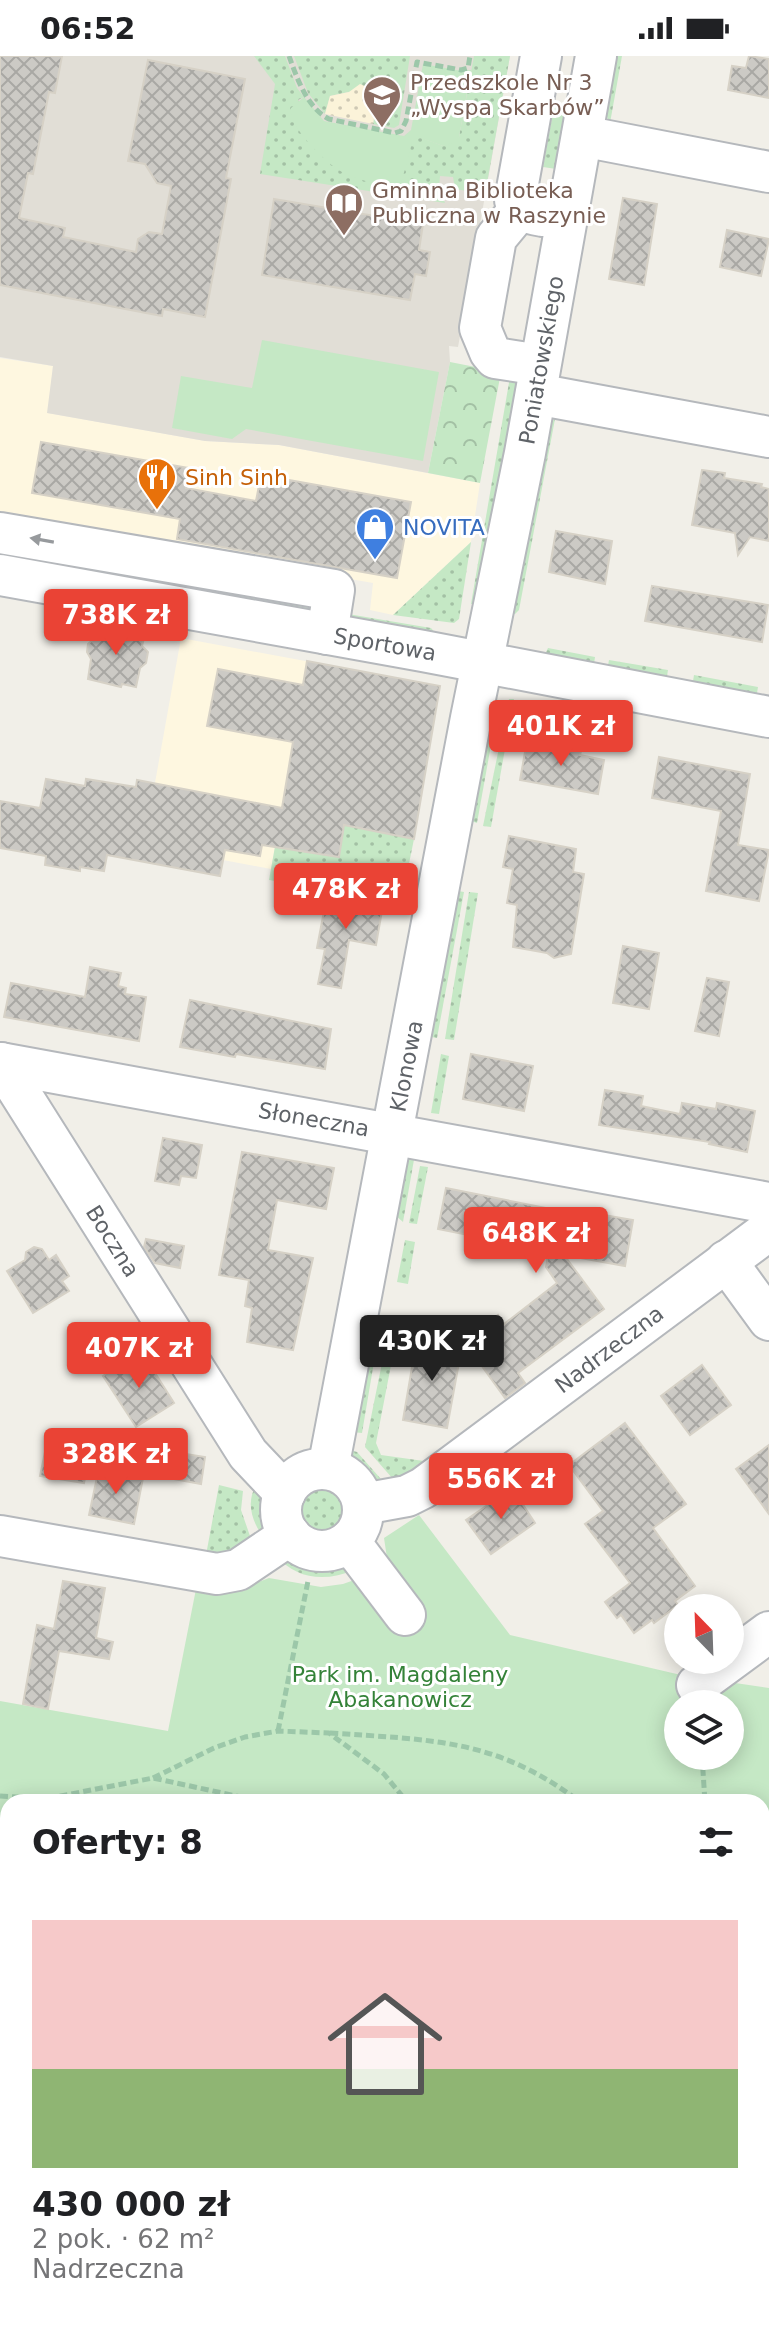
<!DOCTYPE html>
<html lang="pl">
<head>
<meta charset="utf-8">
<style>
	body { margin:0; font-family:"DejaVu Sans",sans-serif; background:#f2f2f2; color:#202124; height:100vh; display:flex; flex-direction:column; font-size:30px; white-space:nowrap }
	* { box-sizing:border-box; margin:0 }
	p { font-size:26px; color:#757577 }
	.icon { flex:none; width:44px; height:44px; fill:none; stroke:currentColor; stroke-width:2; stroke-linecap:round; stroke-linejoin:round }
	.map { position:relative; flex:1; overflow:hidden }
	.drawer { position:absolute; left:0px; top:1738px; width:770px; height:538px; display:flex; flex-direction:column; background:#fff; border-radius:24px 24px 0 0; box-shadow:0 4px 20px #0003 }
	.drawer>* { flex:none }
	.needle { width:52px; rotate:337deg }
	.fabs { position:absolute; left:664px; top:1538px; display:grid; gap:16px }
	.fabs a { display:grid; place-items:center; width:80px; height:80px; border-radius:50%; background:#fff; box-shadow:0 4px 20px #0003; font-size:40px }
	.price { position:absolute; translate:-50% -68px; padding:0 18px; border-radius:8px; background:#ea4335; color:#fff; font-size:26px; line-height:52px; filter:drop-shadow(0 2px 4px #0008) }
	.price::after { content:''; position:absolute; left:50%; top:48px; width:24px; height:18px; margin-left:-12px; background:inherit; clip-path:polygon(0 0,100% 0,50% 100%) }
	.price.active { background:#222; color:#fff }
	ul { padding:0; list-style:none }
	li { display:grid; align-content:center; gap:16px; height:424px; padding:0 32px }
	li+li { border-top:2px solid #e0e0e0 }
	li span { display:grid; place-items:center; height:248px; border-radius:0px; color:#555 }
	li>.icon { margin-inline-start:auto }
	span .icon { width:144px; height:144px; fill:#fffc; stroke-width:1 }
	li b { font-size:34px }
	h2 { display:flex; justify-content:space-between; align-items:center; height:96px; padding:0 32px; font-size:34px }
	.status { display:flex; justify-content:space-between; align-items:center; height:56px; padding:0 40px; background:#fff; direction:ltr }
	.status svg { height:22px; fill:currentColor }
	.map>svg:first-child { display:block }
	.commercial { fill:#fef7e0 }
	.education { fill:#e1ded6 }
	.grass { fill:url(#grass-dots) }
	.forest { fill:url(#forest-crowns) }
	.sand { fill:url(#sand-dots) }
	.green { fill:#c5e8c5; fill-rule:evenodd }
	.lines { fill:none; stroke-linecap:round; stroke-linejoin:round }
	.stream { stroke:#aadaff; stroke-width:8 }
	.building { fill:url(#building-cross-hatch); stroke:#d6d1c6; stroke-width:2 }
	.minor-casing { stroke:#b5b8bc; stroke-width:44 }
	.path { stroke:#9cc7a9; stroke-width:5; stroke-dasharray:8 4; stroke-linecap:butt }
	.minor { stroke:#fff; stroke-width:40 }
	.oneway { fill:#979a9d }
	.labels { text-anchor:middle; stroke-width:6; stroke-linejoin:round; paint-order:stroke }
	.education-label { font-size:22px; fill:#785e54; stroke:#fff; text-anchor:start }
	.street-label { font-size:22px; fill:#5f6368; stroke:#fff }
	.food-label { font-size:22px; fill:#c56008; stroke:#fff; text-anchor:start }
	.shop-label { font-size:22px; fill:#366cbe; stroke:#fff; text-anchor:start }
	.park-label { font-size:22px; fill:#348238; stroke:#fff }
</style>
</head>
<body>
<div class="status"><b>06:52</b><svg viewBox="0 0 49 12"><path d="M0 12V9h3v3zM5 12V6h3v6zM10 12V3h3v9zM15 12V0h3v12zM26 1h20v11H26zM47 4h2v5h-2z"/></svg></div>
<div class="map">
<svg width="769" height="2275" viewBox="0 0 769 2275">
	<defs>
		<pattern id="grass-dots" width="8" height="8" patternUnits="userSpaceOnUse" patternTransform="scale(2)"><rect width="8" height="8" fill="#c5e8c5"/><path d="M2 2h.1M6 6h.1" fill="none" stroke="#a3c0a4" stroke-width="1.8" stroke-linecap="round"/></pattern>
		<pattern id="forest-crowns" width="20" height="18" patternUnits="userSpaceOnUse" patternTransform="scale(2)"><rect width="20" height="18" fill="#c5e8c5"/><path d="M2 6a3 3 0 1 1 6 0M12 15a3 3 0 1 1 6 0" fill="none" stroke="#a3c0a4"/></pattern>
		<pattern id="sand-dots" width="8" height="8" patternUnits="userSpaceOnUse" patternTransform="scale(2)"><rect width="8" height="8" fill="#fbf3d9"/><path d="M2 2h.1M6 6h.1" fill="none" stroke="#cec8b4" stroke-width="1.8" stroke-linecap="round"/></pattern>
		<pattern id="building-cross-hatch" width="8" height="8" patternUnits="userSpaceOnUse" patternTransform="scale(2)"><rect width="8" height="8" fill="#cccac5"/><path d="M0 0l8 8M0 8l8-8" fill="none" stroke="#a9a8a4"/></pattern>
	</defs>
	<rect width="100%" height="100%" fill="#f1efe8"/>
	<g class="commercial">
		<path d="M0,302L53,310L48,357L205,385L279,389L480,427L471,486L393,559L370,554L373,527L0,462Z"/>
		<path d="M181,582L440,630L414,783L281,757L271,813L165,793L151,749Z"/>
	</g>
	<path class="education" d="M0,0H510L458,291L449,290L450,306L428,417L279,389L205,385L47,357L53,310L0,301Z"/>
	<g class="grass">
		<path d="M254,0H285L297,32L304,41L298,44L343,116L393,130L413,82H422L443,90L459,81L474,0H510L485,138L455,133L453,121L440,120L439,132L445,147L260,118L275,28Z"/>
		<path d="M294,0H410L399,69L394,72L373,68L376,50L353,35L330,40L325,58L308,37Z"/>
		<path d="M609,0H622L610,67L605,57Z"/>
		<path d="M554,51L573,54L563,114L543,111Z"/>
		<path d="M511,315L520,323L483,549L471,548Z"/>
		<path d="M555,363L519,554L515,558L507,557L546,369Z"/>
		<path d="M471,486L459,563L454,567L393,559Z"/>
		<path d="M102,514L311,552L310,558L102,518Z"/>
		<path d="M348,558L431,572L436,578L350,566Z"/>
		<path d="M548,592L595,601L593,614L543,603Z"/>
		<path d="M609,604L668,614L666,626L607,615Z"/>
		<path d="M694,619L758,631L756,643L692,631Z"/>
		<path d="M509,643H514L491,771L483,770Z"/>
		<path d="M483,672L490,673L493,678L477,767L471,765Z"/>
		<path d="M281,757L414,783L401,847L269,824Z"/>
		<path d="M458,835L464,836L437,982L431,981L428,977Z"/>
		<path d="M469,836L478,837L454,984L445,983Z"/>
		<path d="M441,998L449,1000L439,1058L431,1057Z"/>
		<path d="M415,1098L403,1166L395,1159L407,1102Z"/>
		<path d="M420,1110L428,1111L417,1168L409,1167Z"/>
		<path d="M405,1184L415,1186L408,1228L397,1226Z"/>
		<path d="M375,1300L362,1377L352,1376L369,1301Z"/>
		<path d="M383,1302L392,1304L376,1387L381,1399L431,1406L402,1425L393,1423L365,1391Z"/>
		<path d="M350,1394L357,1396L388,1431C364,1428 351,1420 350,1394Z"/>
		<path d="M257,1428C273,1446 278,1460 264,1482C252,1466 245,1446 257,1428Z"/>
		<path d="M219,1429L243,1435L241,1454L250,1480C238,1494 224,1497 206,1499Z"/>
		<circle cx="322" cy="1454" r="21"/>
		<path d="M293,1497L320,1505L341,1503L354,1514C326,1526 296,1524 276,1499Z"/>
		<path d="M0,1871L8,1872V2078L0,2077Z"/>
	</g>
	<path class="forest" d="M450,306L501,316L480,427L428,417Z"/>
	<path class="sand" d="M360,28L365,30L376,49L373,68L325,58L330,40L349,36Z"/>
	<g class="green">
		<path d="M423,8L462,15L471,14L459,81L456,86L443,90L421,82L413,83L402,124L399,128C384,132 356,123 342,116C326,107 288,71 291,52L304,41L324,65L404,80L411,74Z"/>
		<path d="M262,284L439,316L423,405L246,373L232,383L172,372L181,320L252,332Z"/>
		<path d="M419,1459L510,1579L681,1619L769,1632V2088L762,2087V1746H8V1852L0,1851V1645L168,1675L197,1528L251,1529L269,1522L321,1531L343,1528L360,1522L387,1502L384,1482ZM678,1648H730V1700H678Z"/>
		<path d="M762,2126L769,2127V2275H0V2220L8,2217V2268H762Z"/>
	</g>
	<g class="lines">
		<g class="stream">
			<path d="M0,1860L8,1861"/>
			<path d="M762,2087L769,2088"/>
		</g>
	</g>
	<g class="building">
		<path d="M0,0H62L55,37L49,36L33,118L28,117L19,162L65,172L63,181L136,196L138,183L149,176L162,178L171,130L157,127L145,108L128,105L148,4L245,23L226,122L231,123L205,261L163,253L162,260L0,229Z"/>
		<path d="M749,0L769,3V42L728,34L732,10L746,12Z"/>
		<path d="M623,142L657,148L644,229L609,223Z"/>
		<path d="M274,143L423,168L419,194L430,196L426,220L415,218L410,244L262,219Z"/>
		<path d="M727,174L769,183L761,220L720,211Z"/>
		<path d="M41,386L189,412L186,432L256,445L261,419L411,446L397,522L177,483L180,463L32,437Z"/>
		<path d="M702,414L725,417L724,422L762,428L761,431L769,433V485L750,481L738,499L735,477L692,469Z"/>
		<path d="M556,475L612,485L605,528L549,516Z"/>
		<path d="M652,530L768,549L762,586L645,565Z"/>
		<path d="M98,567L120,571L119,577L144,582L142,590L148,596L146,607L140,612L136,631L122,628L121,631L88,623L91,603L87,596L88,588L95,582Z"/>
		<path d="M307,605L440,630L414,783L344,769L339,801L262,789L260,800L225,794L220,820L107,799L104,815L80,811V815L45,809L46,800L0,792V745L40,752L46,723L85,730L86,723L136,731L137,724L282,752L293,686L207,670L218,613L303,629Z"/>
		<path d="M527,685L581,695L580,699L604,704L598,738L520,724Z"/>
		<path d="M659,701L750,718L738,789L769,794L759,845L706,835L721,755L652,742Z"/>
		<path d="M509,780L576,793L573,816L584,818L571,898L554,902L547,897L513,891L517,849L507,847L513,813L503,811Z"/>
		<path d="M328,834L384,843L376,889L349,884L341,932L318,928L325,893L317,892Z"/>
		<path d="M623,890L659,897L649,953L613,947Z"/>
		<path d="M90,911L121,917L118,930L126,932L125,938L146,941L139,985L4,961L11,927L85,941Z"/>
		<path d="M707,922L729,926L719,980L695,975Z"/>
		<path d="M190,944L331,973L325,1013L236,998L235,1001L180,991Z"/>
		<path d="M471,998L533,1010L524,1055L463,1043Z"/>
		<path d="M605,1034L643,1040L641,1050L680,1058L682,1047L716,1053L717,1047L755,1055L747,1096L709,1088L710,1086L599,1069Z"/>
		<path d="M163,1082L202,1089L196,1122L181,1120L179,1129L155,1125Z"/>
		<path d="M242,1096L334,1112L326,1153L277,1144L268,1194L313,1202L293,1294L247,1286L252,1252L245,1250L249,1224L219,1219Z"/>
		<path d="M446,1132L581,1159V1155L633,1164L625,1210L564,1199L604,1253L518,1317L525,1327L505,1342L463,1284L498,1259L504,1268L557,1227L546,1211L549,1195L438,1173Z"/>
		<path d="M146,1183L184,1190L180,1212L155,1207L144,1191Z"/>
		<path d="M34,1191L42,1193L49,1204L56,1199L69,1220L62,1225L69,1235L33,1257L7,1215L25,1204L26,1196Z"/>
		<path d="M417,1282L462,1290L447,1372L403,1364Z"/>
		<path d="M145,1301L174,1347L136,1371L103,1320L127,1304L130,1310Z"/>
		<path d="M702,1309L731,1349L690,1379L661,1340Z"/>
		<path d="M625,1367L686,1448L653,1472L695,1530L675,1545L678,1549L654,1567L652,1564L634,1577L621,1559L617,1562L605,1546L630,1527L585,1468L603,1455L569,1409Z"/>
		<path d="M49,1377L92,1385L84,1427L40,1420Z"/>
		<path d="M769,1389V1458L736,1413Z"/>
		<path d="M149,1392L205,1401L201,1428L169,1422Z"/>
		<path d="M99,1412L143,1422L134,1468L89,1459Z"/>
		<path d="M512,1432L535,1467L491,1498L466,1464Z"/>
		<path d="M63,1525L105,1532L96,1582L113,1586L109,1603L59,1595L48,1653L23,1648L37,1569L54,1573Z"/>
	</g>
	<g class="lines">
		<defs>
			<g id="minor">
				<path d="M541,0L515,144C520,157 531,158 543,160"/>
				<path d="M582,80L769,116"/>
				<path d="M520,153L496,182L480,272L490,296L495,302L540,309"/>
				<path d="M536,338L769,381"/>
				<path d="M0,477L334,534L327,578"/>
				<path d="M0,519L423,595L769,661"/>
				<path d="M0,1007L769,1147"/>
				<path d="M1,1007L248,1398L285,1437"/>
				<path d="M726,1205L769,1264"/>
				<path d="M328,1413L471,662L525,397L596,0"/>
				<circle cx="322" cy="1454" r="41"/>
				<path d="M363,1448L407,1440L423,1432L769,1174"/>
				<path d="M0,1480L217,1518L238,1514L290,1479"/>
				<path d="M349,1485L405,1559"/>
				<path d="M697,1629L769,1576"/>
			</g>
		</defs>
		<use href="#minor" class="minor-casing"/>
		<g class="path">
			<path d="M289,0C297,22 307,52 329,63L395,77L401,75L406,65L417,6L461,14L468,12L470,0"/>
			<path d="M278,1675L308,1525"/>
			<path d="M330,1677C430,1684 496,1682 580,1746"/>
			<path d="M702,1700L705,1746"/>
			<path d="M153,1722L214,1692L245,1681L278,1675L329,1677L384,1718L407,1746"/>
			<path d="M0,1740L45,1743L153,1722L264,1746"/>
			<path d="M0,1775H8"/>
			<path d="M762,1818L769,1817"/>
			<path d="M762,1972H769"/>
			<path d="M762,1991L769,1992"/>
			<path d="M0,2193L8,2190"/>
			<path d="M324,2268L329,2275"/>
		</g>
		<use href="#minor" class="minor"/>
	</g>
	<defs><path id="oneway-solid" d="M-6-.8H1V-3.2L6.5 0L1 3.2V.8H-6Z" transform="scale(2)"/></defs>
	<use class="oneway" href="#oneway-solid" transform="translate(42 484) rotate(-170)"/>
	<defs>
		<symbol id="school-pin" viewBox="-11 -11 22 30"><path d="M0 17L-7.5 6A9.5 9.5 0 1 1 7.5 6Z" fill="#8d6e63" stroke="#fff"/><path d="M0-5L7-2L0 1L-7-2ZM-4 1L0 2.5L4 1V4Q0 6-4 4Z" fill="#fff"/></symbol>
		<symbol id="library-pin" viewBox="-11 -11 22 30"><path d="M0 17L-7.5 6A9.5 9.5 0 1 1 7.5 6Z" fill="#8d6e63" stroke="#fff"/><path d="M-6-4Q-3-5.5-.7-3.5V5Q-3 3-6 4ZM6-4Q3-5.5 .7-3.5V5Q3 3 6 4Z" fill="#fff"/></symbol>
		<symbol id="restaurant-pin" viewBox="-11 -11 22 30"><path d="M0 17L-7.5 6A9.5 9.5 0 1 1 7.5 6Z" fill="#e8710a" stroke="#fff"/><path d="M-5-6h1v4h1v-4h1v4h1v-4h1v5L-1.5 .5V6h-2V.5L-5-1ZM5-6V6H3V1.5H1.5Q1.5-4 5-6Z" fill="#fff"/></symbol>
		<symbol id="shop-pin" viewBox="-11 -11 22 30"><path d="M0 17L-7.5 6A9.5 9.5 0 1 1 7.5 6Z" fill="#3f7fe0" stroke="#fff"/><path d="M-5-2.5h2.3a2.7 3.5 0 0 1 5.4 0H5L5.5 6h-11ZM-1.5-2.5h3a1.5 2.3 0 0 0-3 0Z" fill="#fff"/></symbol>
	</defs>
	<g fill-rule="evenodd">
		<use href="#school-pin" x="360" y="17" width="44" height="60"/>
		<use href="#library-pin" x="322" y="125" width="44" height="60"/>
		<use href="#restaurant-pin" x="135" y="399" width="44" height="60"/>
		<use href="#shop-pin" x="353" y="449" width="44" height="60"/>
	</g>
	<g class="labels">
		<g class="education-label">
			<text x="410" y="34">Przedszkole Nr 3<tspan x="410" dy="25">„Wyspa Skarbów”</tspan></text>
			<text x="372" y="142">Gminna Biblioteka<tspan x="372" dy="25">Publiczna w Raszynie</tspan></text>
		</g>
		<g class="street-label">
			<text transform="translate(541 304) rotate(-80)" y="8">Poniatowskiego</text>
			<text transform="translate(385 588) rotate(10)" y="8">Sportowa</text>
			<text transform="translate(406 1010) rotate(-79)" y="8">Klonowa</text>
			<text transform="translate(314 1063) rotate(10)" y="8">Słoneczna</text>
			<text transform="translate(113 1185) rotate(58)" y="8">Boczna</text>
			<text transform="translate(609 1293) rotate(-37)" y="8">Nadrzeczna</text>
		</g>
		<g class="food-label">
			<text x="185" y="429">Sinh Sinh</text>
		</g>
		<g class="shop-label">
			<text x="403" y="479">NOVITA</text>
		</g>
		<g class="park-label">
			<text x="400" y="1626">Park im. Magdaleny<tspan x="400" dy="25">Abakanowicz</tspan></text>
		</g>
	</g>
</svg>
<div class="fabs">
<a><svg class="needle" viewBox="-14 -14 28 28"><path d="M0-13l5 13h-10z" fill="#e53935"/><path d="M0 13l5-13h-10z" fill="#757577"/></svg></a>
<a><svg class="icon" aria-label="layers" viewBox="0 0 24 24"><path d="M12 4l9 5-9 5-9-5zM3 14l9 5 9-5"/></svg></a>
</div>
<b class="price" style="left:116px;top:601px">738K zł</b>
<b class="price" style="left:561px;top:712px">401K zł</b>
<b class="price" style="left:346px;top:875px">478K zł</b>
<b class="price" style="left:536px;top:1219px">648K zł</b>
<b class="price active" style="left:432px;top:1327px">430K zł</b>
<b class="price" style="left:139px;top:1334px">407K zł</b>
<b class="price" style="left:116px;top:1440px">328K zł</b>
<b class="price" style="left:501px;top:1465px">556K zł</b>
<section class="drawer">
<h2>Oferty: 8<svg class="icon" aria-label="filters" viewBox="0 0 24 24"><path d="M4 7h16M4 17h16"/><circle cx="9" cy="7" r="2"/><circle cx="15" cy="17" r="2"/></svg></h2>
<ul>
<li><span style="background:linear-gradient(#f6c9c9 60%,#8fb573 0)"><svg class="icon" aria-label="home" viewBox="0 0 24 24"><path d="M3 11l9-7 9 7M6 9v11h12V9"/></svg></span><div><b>430 000 zł</b><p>2 pok. · 62 m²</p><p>Nadrzeczna</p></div></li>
</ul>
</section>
</div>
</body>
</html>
